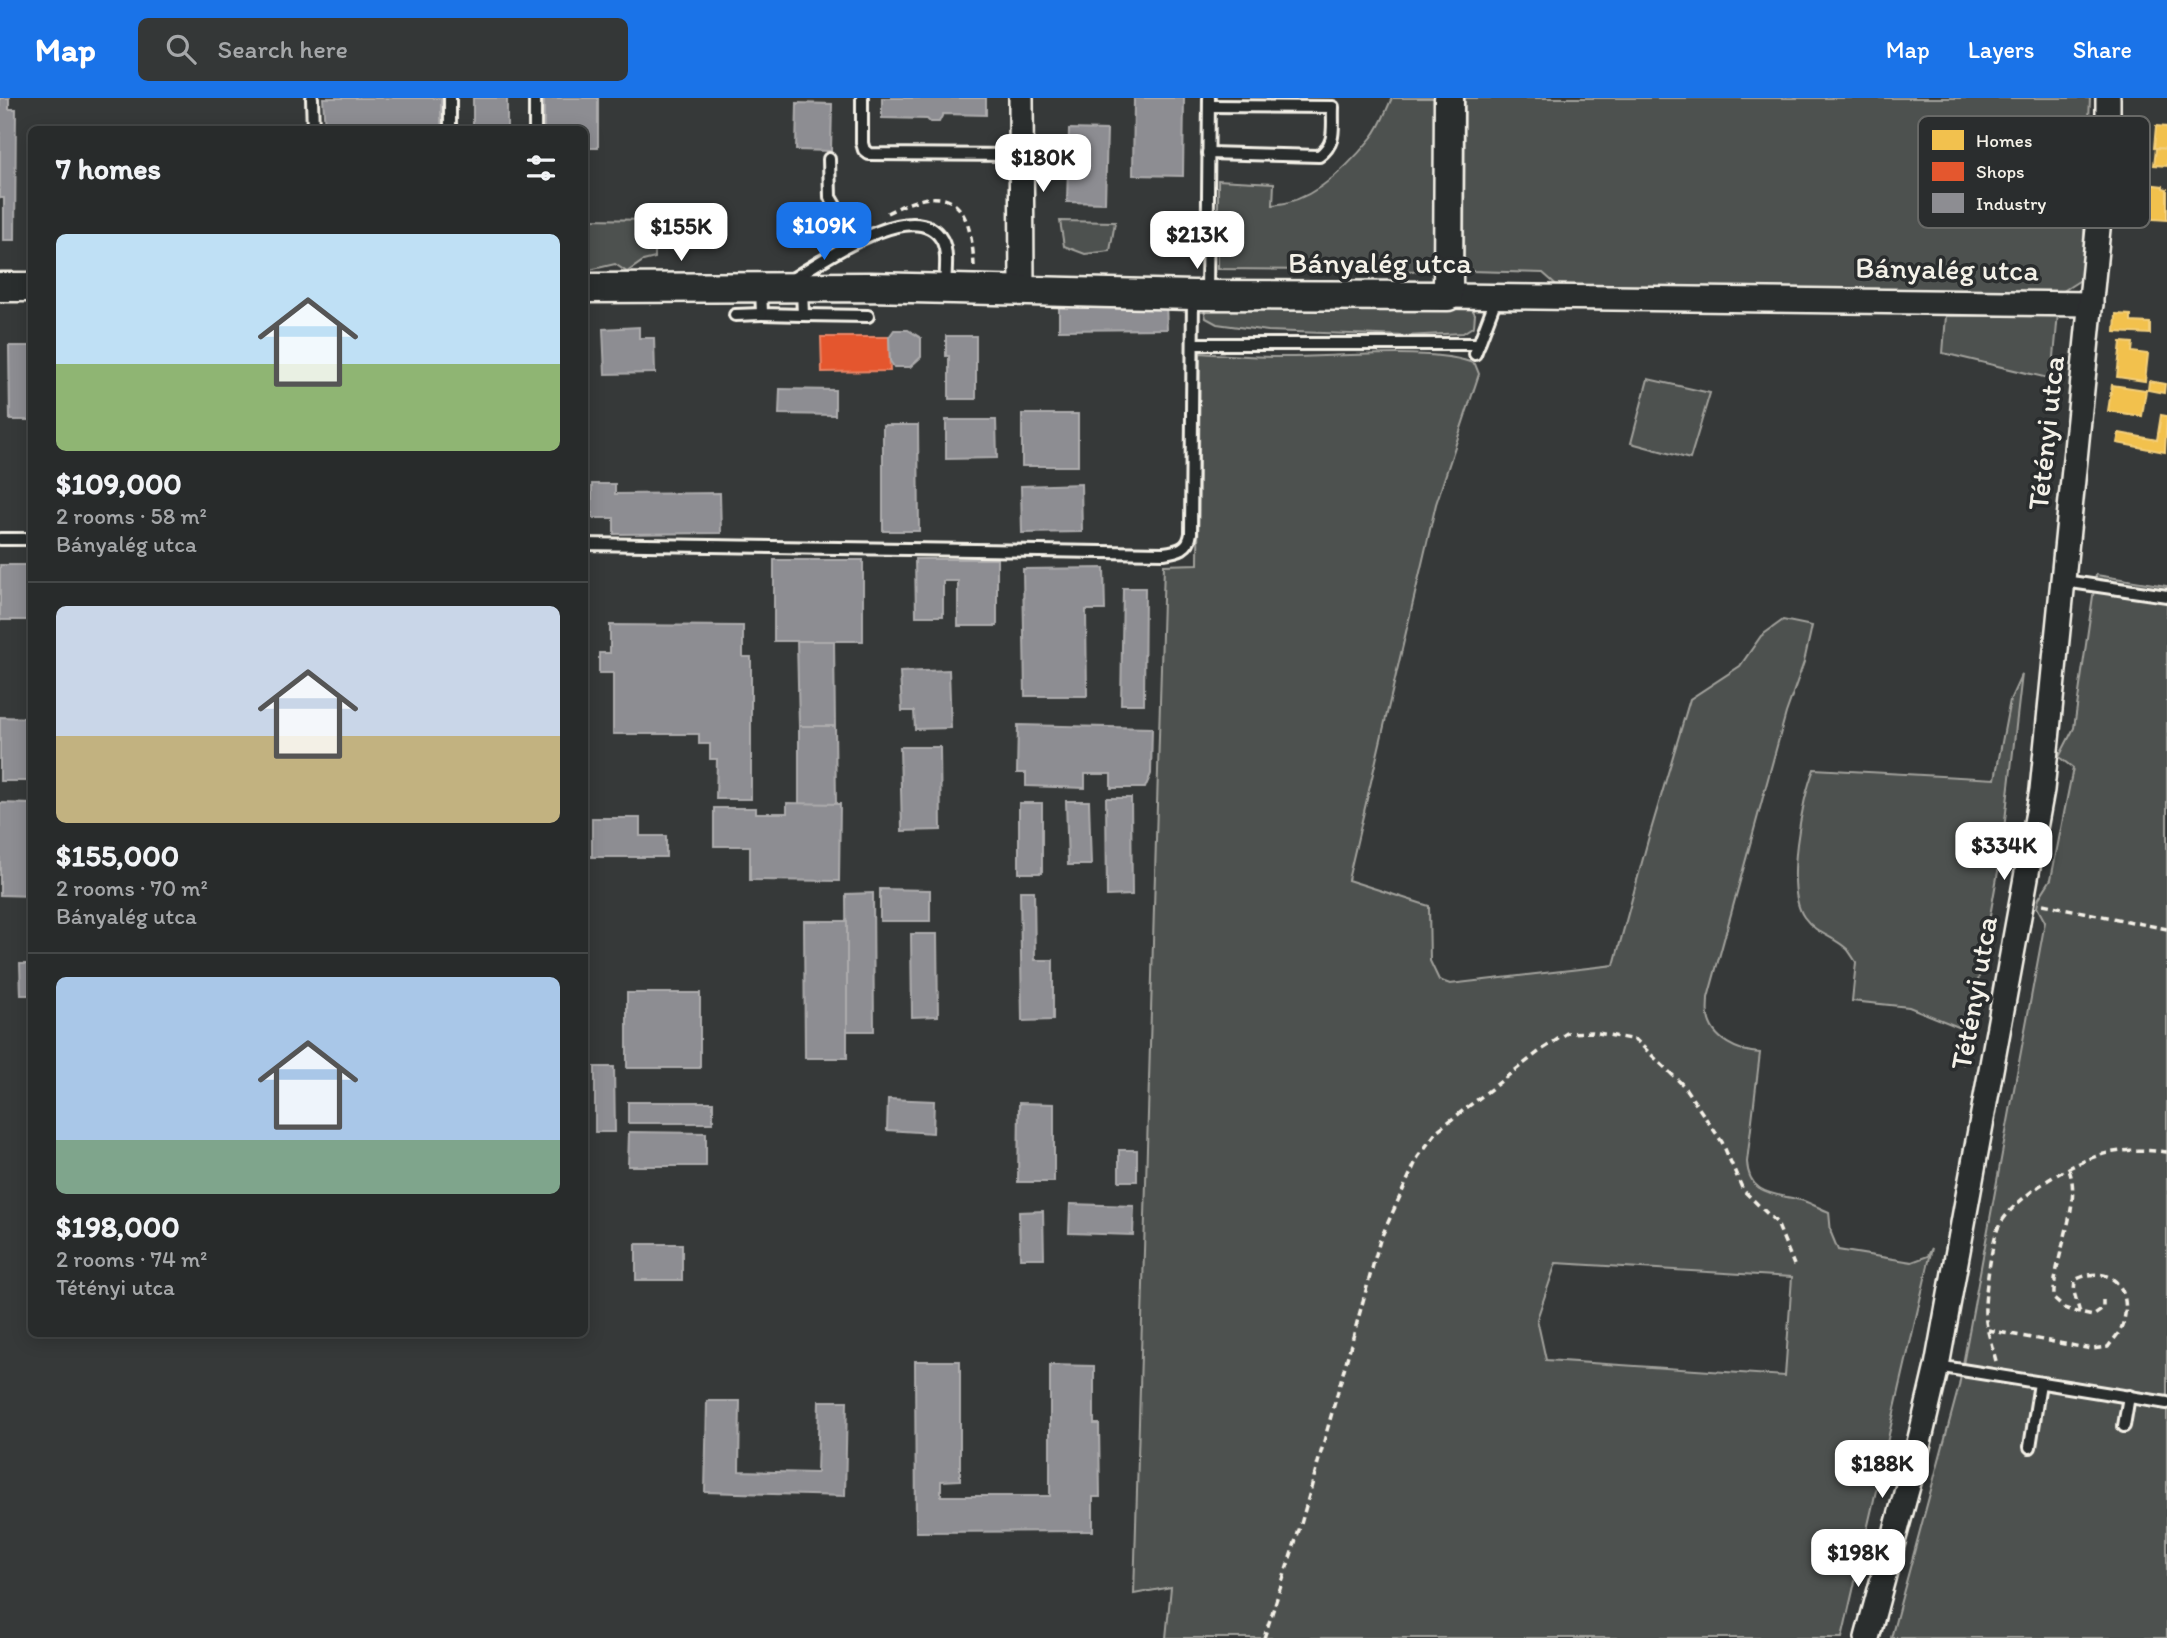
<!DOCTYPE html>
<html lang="en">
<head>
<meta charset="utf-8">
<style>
	body { margin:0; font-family:Itim,sans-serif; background:#343737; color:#f1f3f6; height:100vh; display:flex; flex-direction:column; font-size:26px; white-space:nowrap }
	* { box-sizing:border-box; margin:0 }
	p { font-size:23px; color:#a5a7a9 }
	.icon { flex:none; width:38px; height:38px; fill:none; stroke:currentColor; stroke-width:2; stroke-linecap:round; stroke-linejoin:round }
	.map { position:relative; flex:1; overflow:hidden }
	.drawer { position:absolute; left:28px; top:28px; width:560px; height:1211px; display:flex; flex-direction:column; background:#282b2b; border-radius:10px; box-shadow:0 4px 18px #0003,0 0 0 2px #444747 }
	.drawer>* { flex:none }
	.price { position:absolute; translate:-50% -60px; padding:0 16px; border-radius:14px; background:#fff; color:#222; font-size:23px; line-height:46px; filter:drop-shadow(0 2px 4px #0008) }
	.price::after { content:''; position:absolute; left:50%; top:42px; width:21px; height:16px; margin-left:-10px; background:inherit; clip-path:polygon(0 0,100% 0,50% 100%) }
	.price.active { background:#1a73e8; color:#fff }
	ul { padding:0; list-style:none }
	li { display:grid; align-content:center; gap:14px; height:371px; padding:0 28px }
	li+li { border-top:2px solid #444747 }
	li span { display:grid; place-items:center; height:217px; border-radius:10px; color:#555 }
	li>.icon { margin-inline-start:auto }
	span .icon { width:126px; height:126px; fill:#fffc; stroke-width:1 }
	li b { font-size:30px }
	h2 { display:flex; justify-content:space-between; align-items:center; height:84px; padding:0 28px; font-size:30px }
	header { display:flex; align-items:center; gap:42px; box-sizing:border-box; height:98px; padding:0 35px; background:#1a73e8; color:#fff }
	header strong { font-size:33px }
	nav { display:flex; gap:38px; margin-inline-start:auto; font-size:24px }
	.search { width:490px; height:63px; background:#343737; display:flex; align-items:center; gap:18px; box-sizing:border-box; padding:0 24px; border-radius:10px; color:#a5a7a9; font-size:26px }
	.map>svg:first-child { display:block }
	.green { fill:#4e514f; stroke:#a1a19c; stroke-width:2; fill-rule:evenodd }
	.homes { fill:#f2c14e; stroke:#f3cf7c; stroke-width:2 }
	.shops { fill:#e4572e; stroke:#e98566; stroke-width:2 }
	.industry { fill:#8d8d92; stroke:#acabac; stroke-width:2 }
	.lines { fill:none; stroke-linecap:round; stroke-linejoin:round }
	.service-casing { stroke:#f4f1e8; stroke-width:16 }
	.minor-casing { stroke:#f4f1e8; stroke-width:28 }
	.tertiary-casing { stroke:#f4f1e8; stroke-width:33 }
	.path { stroke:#f4f1e8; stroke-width:3.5; stroke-dasharray:7 5; stroke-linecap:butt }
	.service { stroke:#2a2d2e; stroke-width:10 }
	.minor { stroke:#2a2d2e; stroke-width:23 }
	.tertiary { stroke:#2a2d2e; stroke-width:28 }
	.labels { text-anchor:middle; stroke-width:7; stroke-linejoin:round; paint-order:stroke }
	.street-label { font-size:30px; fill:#f4f1e8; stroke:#2a2d2e }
	.key { fill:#2a2d2e; stroke:#676866; stroke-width:2 }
	.key-label { font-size:19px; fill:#f4f1e8 }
</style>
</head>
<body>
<header>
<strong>Map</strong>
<div class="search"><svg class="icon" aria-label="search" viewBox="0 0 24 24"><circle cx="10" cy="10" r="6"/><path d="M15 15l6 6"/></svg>Search here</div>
<nav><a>Map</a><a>Layers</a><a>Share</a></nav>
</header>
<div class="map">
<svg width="2167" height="1540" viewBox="0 0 2167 1540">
	<rect width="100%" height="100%" fill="#363939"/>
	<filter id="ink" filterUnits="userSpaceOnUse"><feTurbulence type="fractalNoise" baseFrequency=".0143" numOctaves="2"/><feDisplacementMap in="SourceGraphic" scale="14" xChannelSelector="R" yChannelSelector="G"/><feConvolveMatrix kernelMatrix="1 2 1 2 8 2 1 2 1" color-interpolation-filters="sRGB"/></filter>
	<g filter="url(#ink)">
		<g class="green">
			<path d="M1392,0H1439L1433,168L1428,173L1218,171V82L1274,85L1273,107C1313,104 1348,69 1372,39C1381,28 1386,12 1392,0Z"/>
			<path d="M1465,0H2090L2082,181L2057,197L1560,190L1543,175L1470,173L1464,161Z"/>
			<path d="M585,121L655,122V160L643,163L627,174L615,166L585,173Z"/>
			<path d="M1060,123L1115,124L1110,153L1085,156L1064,148Z"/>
			<path d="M1469,206L1475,216L1474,228L1463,235L1405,238L1268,233L1217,226L1206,220L1204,211Z"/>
			<path d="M2058,215L2052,281L1943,255L1946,218H2045Z"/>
			<path d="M1200,255C1227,257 1254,259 1281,259C1327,260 1437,248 1475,266L1479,276L1436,406L1348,782L1429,808L1430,863L1439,882L1450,886L1614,867L1648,742L1690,601L1740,568L1761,538L1783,522L1812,528L1804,564L1786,615L1708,900C1708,906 1707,912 1708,918C1712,942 1739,954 1760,955L1747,1064C1749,1099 1777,1095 1804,1103C1812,1106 1821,1111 1829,1114L1831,1135L1838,1152L1912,1164L1928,1158L1932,1150L1842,1540H1166L1171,1489L1134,1496L1164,467L1198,466ZM1556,1165L1792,1179L1785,1278L1546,1262L1537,1221Z"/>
			<path d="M1648,281L1710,295L1690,361L1631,345Z"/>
			<path d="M2096,477L2167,488V1540H1891L1959,1288L2045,824L2037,809L2039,800L2051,781L2073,670L2059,659L2074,630Z"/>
			<path d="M2022,576L2001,757L1963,967L1961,930L1909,909L1852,903L1856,864C1853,860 1850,854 1847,851C1833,838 1816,836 1804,819C1784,791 1802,701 1814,671L1995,681L2010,602Z"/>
		</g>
		<g class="homes">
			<path d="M2156,28L2167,29V51L2154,50Z"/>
			<path d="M2156,50L2167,51V68L2154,67Z"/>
			<path d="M2146,86L2163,88V90L2167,91V122L2138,120V117L2135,116V87L2146,89Z"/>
			<path d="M2116,216L2131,217V224L2150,225V236L2115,234Z"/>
			<path d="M2121,244L2133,245L2132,254L2148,256L2145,283L2117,279Z"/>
			<path d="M2149,283L2165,286L2164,295L2148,292Z"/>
			<path d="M2112,287L2146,292L2142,318L2108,313Z"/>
			<path d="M2161,317L2167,318L2165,354L2117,345L2119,335L2157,342Z"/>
		</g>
		<path class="shops" d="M821,239H889L890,273L822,274Z"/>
		<g class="industry">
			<path d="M0,0H9V11H16L15,142H4V100H0Z"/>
			<path d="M323,0H441V32H325Z"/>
			<rect x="473" y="0" width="34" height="32"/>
			<path d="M544,0H598V50H584V32H544Z"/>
			<path d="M882,0H986V17L943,16L939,24H930L927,21L882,20Z"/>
			<path d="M1134,0H1184L1183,78L1133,77Z"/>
			<path d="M797,5L832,6L831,53L796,52Z"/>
			<path d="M1069,31L1107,32L1105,105L1067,104Z"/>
			<path d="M1166,205L1167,231L1059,232V206Z"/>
			<path d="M639,229V240H654L655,275L605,276L603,231Z"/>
			<path d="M894,232H908L921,240V259L910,269H894L890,263L889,239Z"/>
			<path d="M946,238H976V301H949V258H946Z"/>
			<path d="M9,248H32V322H10Z"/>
			<path d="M780,291L835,292V317L779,316Z"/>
			<rect x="1022" y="316" width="56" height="52"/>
			<path d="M946,322H996L997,360L946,361Z"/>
			<path d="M883,327H918L919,433H883Z"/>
			<path d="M592,386H615V396L720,395L721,435L614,436V420H592Z"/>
			<path d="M1081,386L1082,434L1022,435L1021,388Z"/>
			<path d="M915,461H997V528H958V483H943V518H916Z"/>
			<rect x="774" y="462" width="89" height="81"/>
			<rect x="0" y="467" width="32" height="55"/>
			<path d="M1104,470L1105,512H1086L1087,598H1025L1023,471Z"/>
			<path d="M1123,490H1145L1144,606H1121Z"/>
			<path d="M610,527L743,528V559H751V701H716L717,661H710V646H699V636H613V575H599V555H610Z"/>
			<path d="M797,543H834L835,628H799Z"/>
			<path d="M949,572L951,630L915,631L914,613H902L900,574Z"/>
			<path d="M0,619L32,620V683H0Z"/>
			<path d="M1018,627L1152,630L1151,676L1145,690H1111V676H1085V690L1026,688V675H1017Z"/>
			<path d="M799,628H835L836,706H799Z"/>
			<path d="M900,649H940L941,732L902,733Z"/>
			<path d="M1106,700H1131L1132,797L1107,798Z"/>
			<path d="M1066,703H1089L1091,767H1068Z"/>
			<path d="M0,705L32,706V798L0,797Z"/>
			<path d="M787,705L840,706L839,783L750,782V748H714V710H756V715H787Z"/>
			<rect x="1019" y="705" width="23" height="70"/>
			<path d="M592,720H640V738H666V759H592Z"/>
			<path d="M880,791L930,792V823H880Z"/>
			<path d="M1020,793H1034L1035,862H1053V922L1022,923Z"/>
			<path d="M873,795L874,933H847L846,796Z"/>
			<path d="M804,823H847V960H805Z"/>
			<path d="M911,836H937L938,918L912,919Z"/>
			<path d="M20,866H32V897H21Z"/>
			<rect x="627" y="895" width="73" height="75"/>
			<path d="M595,969H614L615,1034H595Z"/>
			<path d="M888,1001L934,1003L933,1035L887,1032Z"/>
			<rect x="628" y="1004" width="85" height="21"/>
			<path d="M1019,1005L1054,1006V1084H1018Z"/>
			<path d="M629,1034L706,1035V1068H628Z"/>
			<rect x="1119" y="1052" width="18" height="31"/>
			<path d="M1070,1106L1134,1108L1133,1137L1069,1135Z"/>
			<path d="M1043,1113L1044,1160H1020L1019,1114Z"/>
			<rect x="636" y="1146" width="46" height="36"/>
			<path d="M915,1263H960V1382L941,1383V1398H1050V1267L1094,1268V1326H1099L1100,1399H1093V1433L916,1434Z"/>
			<path d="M707,1303H740L739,1373L817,1375L819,1303H847L845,1398L705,1394Z"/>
		</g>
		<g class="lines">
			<defs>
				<g id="service">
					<path d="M312,0L313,32"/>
					<path d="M450,0V32"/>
					<path d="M862,0V45L864,52L869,56L1020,57"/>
					<path d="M535,32V0"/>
					<path d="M1208,55L1319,58C1337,45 1332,30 1333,9L1209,8"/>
					<path d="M829,61L830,99L856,143"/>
					<path d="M789,183C818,166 916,95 942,142C949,155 945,176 945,191"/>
					<path d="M761,190L762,216L803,217L802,192"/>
					<path d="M1207,197L1209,0"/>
					<path d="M735,217L762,216"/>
					<path d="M803,217L868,218"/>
					<path d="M1193,246H1479"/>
					<path d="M1475,256L1497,198"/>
					<path d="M0,441H32"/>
					<path d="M584,446L1164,455C1178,453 1189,451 1191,435L1193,197"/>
					<path d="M2064,483L2167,498"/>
					<path d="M1937,1268L2167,1305"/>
					<path d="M2124,1328L2129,1298"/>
					<path d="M2030,1349L2040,1285"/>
				</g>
				<g id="minor">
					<path d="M1021,0L1022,193"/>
					<path d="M1448,198L2091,206"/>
					<path d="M1867,1540L1915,1362L1937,1268L2042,692L2108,31V0"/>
				</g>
				<g id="tertiary">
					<path d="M0,189H32"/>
					<path d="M584,190L870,189L1193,197L1448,198L1449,0"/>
				</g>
			</defs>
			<use href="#service" class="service-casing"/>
			<use href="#minor" class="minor-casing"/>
			<use href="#tertiary" class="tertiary-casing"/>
			<g class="path">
				<path d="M887,115C949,83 971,102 974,168"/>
				<path d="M2043,806L2167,831"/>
				<path d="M2069,1072C2083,1107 2052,1160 2054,1201L2064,1210L2080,1215"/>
				<path d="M1988,1232L2092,1251L2108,1249C2112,1243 2118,1237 2121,1231C2136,1194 2112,1163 2075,1182L2074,1194L2080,1215L2093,1218L2103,1211V1202"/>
				<path d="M1996,1263C1992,1247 1986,1231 1985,1215C1984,1199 1992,1144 1998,1130C2013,1099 2074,1062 2108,1055C2128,1051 2147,1052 2167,1054"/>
				<path d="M1264,1540L1301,1426L1380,1142L1418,1059L1438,1032L1540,953L1567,935L1592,934L1636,942L1683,987L1722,1044L1743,1092L1777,1125L1794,1167"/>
			</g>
			<use href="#service" class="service"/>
			<use href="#minor" class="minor"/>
			<use href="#tertiary" class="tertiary"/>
		</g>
	</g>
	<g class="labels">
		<g class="street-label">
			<text x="1380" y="175">Bányalég utca</text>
			<text transform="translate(1947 171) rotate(1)" y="10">Bányalég utca</text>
			<text transform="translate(2046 335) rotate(-84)" y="10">Tétényi utca</text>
			<text transform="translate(1974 895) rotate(-80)" y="10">Tétényi utca</text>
		</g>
	</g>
	<rect x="1918" y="18" width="232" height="112" rx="10" class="key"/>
	<rect x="1932" y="32" width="32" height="20" fill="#f2c14e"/>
	<rect x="1932" y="64" width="32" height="19" fill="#e4572e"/>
	<rect x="1932" y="95" width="32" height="20" fill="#8d8d92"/>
	<g class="key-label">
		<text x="1976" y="49">Homes</text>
		<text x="1976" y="80">Shops</text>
		<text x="1976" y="112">Industry</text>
	</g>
</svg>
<b class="price" style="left:1043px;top:96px">$180K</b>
<b class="price active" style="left:824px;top:164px">$109K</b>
<b class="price" style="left:681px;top:165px">$155K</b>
<b class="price" style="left:1197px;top:173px">$213K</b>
<b class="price" style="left:2004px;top:784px">$334K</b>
<b class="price" style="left:1882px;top:1402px">$188K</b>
<b class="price" style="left:1858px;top:1491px">$198K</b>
<section class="drawer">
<h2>7 homes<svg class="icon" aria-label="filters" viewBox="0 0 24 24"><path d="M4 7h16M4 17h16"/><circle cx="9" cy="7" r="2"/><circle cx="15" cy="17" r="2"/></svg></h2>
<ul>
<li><span style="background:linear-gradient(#bfe0f5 60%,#8fb573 0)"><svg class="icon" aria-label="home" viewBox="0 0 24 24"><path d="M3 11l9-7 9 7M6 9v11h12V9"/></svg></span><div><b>$109,000</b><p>2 rooms · 58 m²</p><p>Bányalég utca</p></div></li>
<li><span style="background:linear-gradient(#c9d6e8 60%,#c2b280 0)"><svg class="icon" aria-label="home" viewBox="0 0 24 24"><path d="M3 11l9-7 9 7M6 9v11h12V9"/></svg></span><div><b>$155,000</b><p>2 rooms · 70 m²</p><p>Bányalég utca</p></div></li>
<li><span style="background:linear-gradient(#a9c7e8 75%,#7fa58c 0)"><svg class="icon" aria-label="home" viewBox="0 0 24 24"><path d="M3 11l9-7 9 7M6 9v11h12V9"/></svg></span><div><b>$198,000</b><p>2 rooms · 74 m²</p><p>Tétényi utca</p></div></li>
</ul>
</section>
</div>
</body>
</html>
